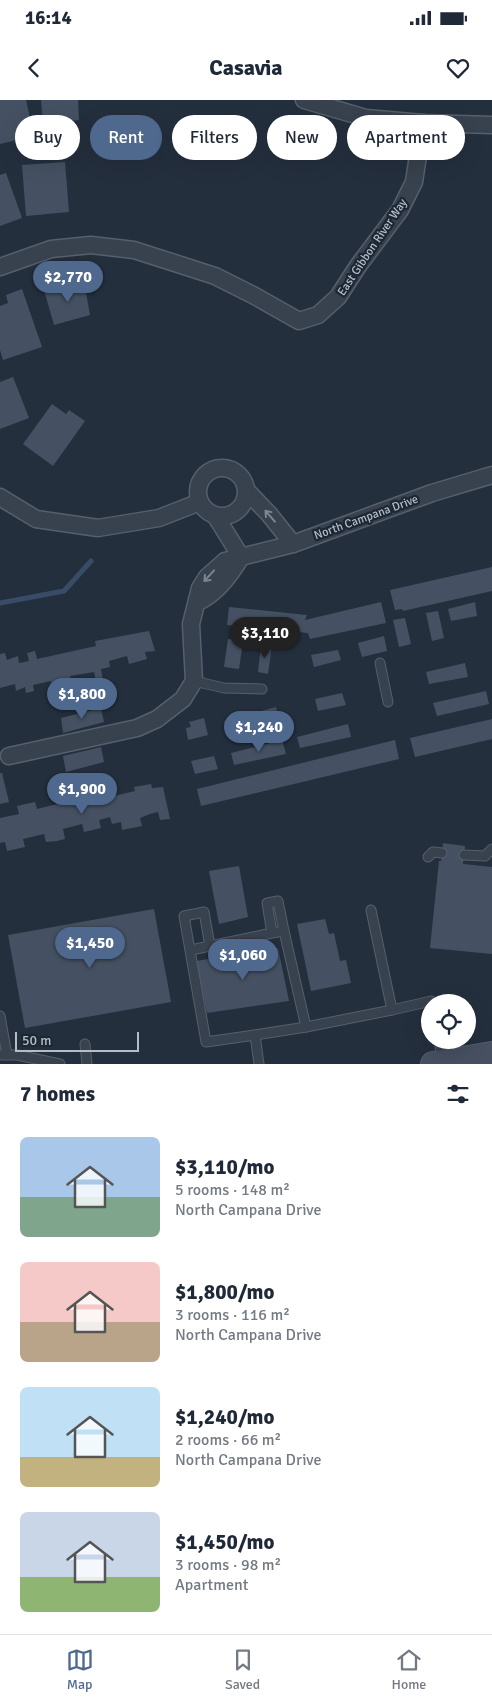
<!DOCTYPE html>
<html lang="en">
<head>
<meta charset="utf-8">
<style>
	body { margin:0; font-family:Signika,sans-serif; background:#f6f6f7; color:#1f2937; height:100vh; display:flex; flex-direction:column; font-size:19px; white-space:nowrap }
	* { box-sizing:border-box; margin:0 }
	p { font-size:16px; color:#747a83 }
	.icon { flex:none; width:28px; height:28px; fill:none; stroke:currentColor; stroke-width:2; stroke-linecap:round; stroke-linejoin:round }
	.map { position:relative; height:964px; overflow:hidden }
	.panel { display:flex; flex-direction:column; background:#fff; flex:1 }
	.panel>* { flex:none }
	.guide { position:absolute; left:15px; top:15px; width:462px; height:45px; display:flex; gap:10px }
	.tools { position:absolute; left:421px; top:894px; display:grid; gap:10px }
	.tools a { display:grid; place-items:center; width:55px; height:55px; border-radius:50%; background:#fff; box-shadow:0 5px 20px #0002; font-size:25px }
	.scale { position:absolute; left:15px; bottom:12px; width:124px; box-sizing:border-box; padding-left:5px; border:2px solid #b4bcc9; border-top:0; font-size:14px; line-height:18px; white-space:nowrap; color:#b4bcc9; -webkit-text-stroke:4px #1d2633; paint-order:stroke }
	.price { position:absolute; translate:-50% -42px; padding:0 11px; border-radius:18px; background:#4f688e; color:#fff; font-size:16px; line-height:32px; filter:drop-shadow(0 1px 2px #0008) }
	.price::after { content:''; position:absolute; left:50%; top:30px; width:15px; height:11px; margin-left:-8px; background:inherit; clip-path:polygon(0 0,100% 0,50% 100%) }
	.price.selected { background:#222; color:#fff }
	ul { padding:0; list-style:none }
	li { display:flex; align-items:center; gap:15px; height:125px; padding:0 20px }
	li span { display:grid; place-items:center; flex:none; width:140px; height:100px; border-radius:8px; color:#555 }
	li>.icon { margin-inline-start:auto }
	span .icon { width:60px; height:60px; fill:#fffc; stroke-width:1 }
	li b { font-size:21px }
	h2 { display:flex; justify-content:space-between; align-items:center; height:60px; padding:0 20px; font-size:21px }
	.tag { padding:0 18px; border-radius:22px; background:#fff; box-shadow:0 5px 20px #0002; font-size:18px; line-height:45px }
	.tag.selected { background:#4f688e; color:#fff }
	.status { display:flex; justify-content:space-between; align-items:center; height:35px; padding:0 25px; background:#fff; direction:ltr }
	.status svg { height:14px; fill:currentColor }
	header { display:flex; justify-content:space-between; align-items:center; height:65px; padding:0 20px; background:#fff; font-size:22px; font-weight:700 }
	.menu { display:flex; justify-content:space-around; align-items:center; height:70px; border-top:1px solid #e0e1e3; background:#fff; font-size:14px; color:#747a83 }
	.menu a { display:grid; justify-items:center; gap:2px }
	.menu .selected { color:#4f688e }
	.map>svg:first-child { display:block }
	.lines { fill:none; stroke-linecap:round; stroke-linejoin:round }
	.stream { stroke:#394c67; stroke-width:5 }
	.building { fill:#455162 }
	.service-casing { stroke:#565f6c; stroke-width:11 }
	.minor-casing { stroke:#565f6c; stroke-width:19 }
	.secondary-casing { stroke:#565f6c; stroke-width:26 }
	.service { stroke:#38414e; stroke-width:9 }
	.minor { stroke:#38414e; stroke-width:16 }
	.secondary { stroke:#465061; stroke-width:24 }
	.oneway { stroke:#7c8592 }
	.labels { text-anchor:middle; stroke-width:4.5; stroke-linejoin:round; paint-order:stroke }
	.street-label { font-size:12px; fill:#b4bcc9; stroke:#1d2633 }
</style>
</head>
<body>
<div class="status"><b>16:14</b><svg viewBox="0 0 49 12"><path d="M0 12V9h3v3zM5 12V6h3v6zM10 12V3h3v9zM15 12V0h3v12zM26 1h20v11H26zM47 4h2v5h-2z"/></svg></div>
<header><svg class="icon" aria-label="back" viewBox="0 0 24 24"><path d="M15 5l-7 7 7 7"/></svg>Casavia<svg class="icon" aria-label="heart" viewBox="0 0 24 24"><path d="M12 20l-8-8c-3-5 5-10 8-4 3-6 11-1 8 4z"/></svg></header>
<div class="map">
<svg width="492" height="964" viewBox="0 0 492 964">
	<rect width="100%" height="100%" fill="#242f3e"/>
	<g class="lines">
		<path class="stream" d="M0,503L64,491L91,461"/>
	</g>
	<g class="building">
		<path d="M0,0H26L34,36L0,44Z"/>
		<path d="M41,0H78L79,20L43,24Z"/>
		<path d="M65,62L69,112L26,116L22,65Z"/>
		<path d="M6,73L22,118L0,126V75Z"/>
		<path d="M84,181L90,215L54,225L44,190Z"/>
		<path d="M22,189L42,247L3,260L0,250V206L8,203L6,195Z"/>
		<path d="M13,277L29,318L0,329V282Z"/>
		<path d="M52,304L66,314L69,310L85,321L53,366L23,344Z"/>
		<path d="M492,467V491L403,511L402,509L395,510L390,490Z"/>
		<path d="M381,502L386,523L310,539L308,533L227,525L229,507L307,515L305,520Z"/>
		<path d="M475,502L477,516L451,521L448,509Z"/>
		<path d="M438,511L444,538L432,541L426,513Z"/>
		<path d="M405,518L411,544L399,547L393,520Z"/>
		<path d="M149,531L155,551L145,552L147,559L129,564L127,556L109,561L110,567L101,569L103,580L96,581L94,572L70,576L73,584L53,589L51,581L33,585L34,591L26,593L25,587L16,591L15,584L0,588V554L5,553L7,560L18,556L19,563L29,561L27,553L35,551L37,559L96,546L95,541Z"/>
		<path d="M384,536L387,551L362,557L358,543Z"/>
		<path d="M228,539L243,541L239,569L224,567Z"/>
		<path d="M261,544L272,545L268,574L258,572Z"/>
		<path d="M338,550L341,560L314,567L311,555Z"/>
		<path d="M465,563L468,577L429,584L426,572Z"/>
		<path d="M486,591L489,604L437,616L433,603Z"/>
		<path d="M342,593L346,605L318,611L315,599Z"/>
		<path d="M276,607L279,621L226,633L224,621Z"/>
		<path d="M101,608L104,622L63,633L61,618Z"/>
		<path d="M204,618L208,635L188,640L186,628L191,627L189,622Z"/>
		<path d="M492,619V639L415,657L410,638Z"/>
		<path d="M348,624L351,637L300,648L297,637Z"/>
		<path d="M282,640L286,654L234,665L231,653Z"/>
		<path d="M395,640L399,659L201,706L197,689Z"/>
		<path d="M101,647L104,662L66,672L63,656Z"/>
		<path d="M214,656L218,669L195,674L191,661Z"/>
		<path d="M0,673H2L9,702L0,704Z"/>
		<path d="M151,684L152,688L163,687L170,719L160,720L158,712L150,714L140,718L142,726L122,730L121,722L112,724L110,717L99,720L101,728L93,730L84,732L82,724L63,729L65,739L57,741L46,742L44,734L23,739L25,747L7,751L5,742L0,743V718L19,714L17,706L35,702L37,709L57,704L56,698L74,694L75,701L96,697L94,690L103,688L105,692L113,691L114,696L135,691L134,687Z"/>
		<path d="M443,743L465,746L463,764L492,767V854L430,848L439,761H441Z"/>
		<path d="M239,766L248,817L219,824L209,771Z"/>
		<path d="M154,809L171,902L25,928L8,835Z"/>
		<path d="M325,819L329,834L334,833L340,861L346,860L351,883L311,891L297,824Z"/>
		<path d="M278,848L289,901L207,913L196,861Z"/>
	</g>
	<g class="lines">
		<defs>
			<g id="service">
				<path d="M380,563L388,602"/>
				<path d="M194,581L224,588L262,589"/>
				<path d="M464,755L485,756L492,749"/>
				<path d="M428,757L433,752L442,753"/>
				<path d="M210,846L272,833L267,803L278,801L284,831L272,833"/>
				<path d="M191,850L210,846L204,812L184,816L206,942L255,935L259,964"/>
				<path d="M392,910L431,901V902"/>
				<path d="M0,916L7,955"/>
				<path d="M306,927L392,910L371,810"/>
				<path d="M255,935L306,927L284,831"/>
				<path d="M439,940L443,962"/>
				<path d="M85,944L87,964"/>
				<path d="M0,955H17L60,964"/>
			</g>
			<g id="minor">
				<path d="M304,0L366,18L423,23L492,25"/>
				<path d="M0,167L51,149L91,145L134,150L215,176L253,195L299,221L318,215L338,197L358,166L400,110L414,82L423,23"/>
				<circle cx="222" cy="392" r="24"/>
				<path d="M246,390L269,414L293,444"/>
				<path d="M0,397L36,419L98,428L159,418L200,402"/>
				<path d="M215,415L241,457L293,444L432,393L492,375"/>
				<path d="M9,656L137,628L157,619L183,599L194,581L191,524L200,488L207,477L225,461L241,457C231,474 216,494 198,502"/>
			</g>
			<path id="secondary" d="M433,964L492,954"/>
		</defs>
		<use href="#service" class="service-casing"/>
		<use href="#minor" class="minor-casing"/>
		<use href="#secondary" class="secondary-casing"/>
		<use href="#service" class="service"/>
		<use href="#minor" class="minor"/>
		<use href="#secondary" class="secondary"/>
	</g>
	<defs><path id="oneway-shaft" d="M-6 0H5M1.5-3L5.5 0L1.5 3" fill="none" stroke-width="1.6" stroke-linecap="round" stroke-linejoin="round" transform="scale(1.25)"/></defs>
	<g class="oneway">
		<use href="#oneway-shaft" transform="translate(270 416) rotate(-131)"/>
		<use href="#oneway-shaft" transform="translate(209 476) rotate(132)"/>
	</g>
	<g class="labels">
		<g class="street-label">
			<text transform="translate(372 147) rotate(-56)" y="4">East Gibbon River Way</text>
			<text transform="translate(366 417) rotate(-20)" y="4">North Campana Drive</text>
		</g>
	</g>
</svg>
<div class="tools">
<a><svg class="icon" aria-label="locate" viewBox="0 0 24 24"><circle cx="12" cy="12" r="6"/><path d="M12 2v4M12 18v4M2 12h4M18 12h4"/></svg></a>
</div>
<div class="scale">50 m</div>
<b class="price" style="left:68px;top:203px">$2,770</b>
<b class="price selected" style="left:265px;top:559px">$3,110</b>
<b class="price" style="left:82px;top:620px">$1,800</b>
<b class="price" style="left:259px;top:653px">$1,240</b>
<b class="price" style="left:82px;top:715px">$1,900</b>
<b class="price" style="left:90px;top:869px">$1,450</b>
<b class="price" style="left:243px;top:881px">$1,060</b>
<div class="guide">
<a class="tag">Buy</a>
<a class="tag selected">Rent</a>
<a class="tag">Filters</a>
<a class="tag">New</a>
<a class="tag">Apartment</a>
</div>
</div>
<section class="panel">
<h2>7 homes<svg class="icon" aria-label="filters" viewBox="0 0 24 24"><path d="M4 7h16M4 17h16"/><circle cx="9" cy="7" r="2"/><circle cx="15" cy="17" r="2"/></svg></h2>
<ul>
<li><span style="background:linear-gradient(#a9c7e8 60%,#7fa58c 0)"><svg class="icon" aria-label="home" viewBox="0 0 24 24"><path d="M3 11l9-7 9 7M6 9v11h12V9"/></svg></span><div><b>$3,110/mo</b><p>5 rooms · 148 m²</p><p>North Campana Drive</p></div></li>
<li><span style="background:linear-gradient(#f6c9c9 60%,#b9a48a 0)"><svg class="icon" aria-label="home" viewBox="0 0 24 24"><path d="M3 11l9-7 9 7M6 9v11h12V9"/></svg></span><div><b>$1,800/mo</b><p>3 rooms · 116 m²</p><p>North Campana Drive</p></div></li>
<li><span style="background:linear-gradient(#bfe0f5 70%,#c2b280 0)"><svg class="icon" aria-label="home" viewBox="0 0 24 24"><path d="M3 11l9-7 9 7M6 9v11h12V9"/></svg></span><div><b>$1,240/mo</b><p>2 rooms · 66 m²</p><p>North Campana Drive</p></div></li>
<li><span style="background:linear-gradient(#c9d6e8 65%,#8fb573 0)"><svg class="icon" aria-label="home" viewBox="0 0 24 24"><path d="M3 11l9-7 9 7M6 9v11h12V9"/></svg></span><div><b>$1,450/mo</b><p>3 rooms · 98 m²</p><p>Apartment</p></div></li>
</ul>
</section>
<nav class="menu">
<a class="selected"><svg class="icon" aria-label="map" viewBox="0 0 24 24"><path d="M3 6l6-2 6 2 6-2v14l-6 2-6-2-6 2zM9 4v14M15 6v14"/></svg>Map</a>
<a><svg class="icon" aria-label="saved" viewBox="0 0 24 24"><path d="M7 4h10v16l-5-4-5 4z"/></svg>Saved</a>
<a><svg class="icon" aria-label="home" viewBox="0 0 24 24"><path d="M3 11l9-7 9 7M6 9v11h12V9"/></svg>Home</a>
</nav>
</body>
</html>
